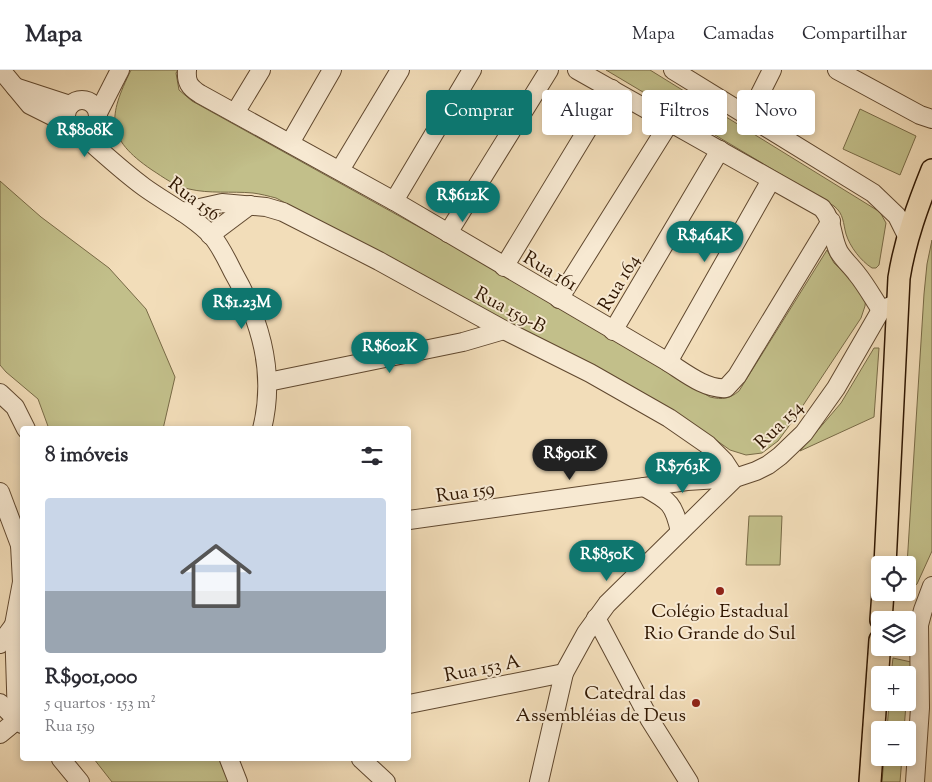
<!DOCTYPE html>
<html lang="pt">
<head>
<meta charset="utf-8">
<style>
	body { margin:0; font-family:"Sorts Mill Goudy",serif; background:#f7f7f7; color:#2b2b33; height:100vh; display:flex; flex-direction:column; font-size:19px; white-space:nowrap }
	* { box-sizing:border-box; margin:0 }
	p { font-size:16px; color:#7c7c81 }
	.icon { flex:none; width:28px; height:28px; fill:none; stroke:currentColor; stroke-width:2; stroke-linecap:round; stroke-linejoin:round }
	.map { position:relative; flex:1; overflow:hidden }
	.sheet { position:absolute; left:20px; top:356px; width:391px; height:335px; display:flex; flex-direction:column; background:#fff; border-radius:5px; box-shadow:0 2px 8px #0003 }
	.sheet>* { flex:none }
	.top-card { position:absolute; left:426px; top:20px; width:430px; height:45px; display:flex; gap:10px }
	.fabs { position:absolute; left:871px; top:486px; display:grid; gap:10px }
	.fabs a { display:grid; place-items:center; width:45px; height:45px; border-radius:5px; background:#fff; box-shadow:0 2px 8px #0003; font-size:25px }
	.price { position:absolute; translate:-50% -42px; padding:0 11px; border-radius:18px; background:#0f766e; color:#fff; font-size:16px; line-height:32px; filter:drop-shadow(0 1px 2px #0008) }
	.price::after { content:''; position:absolute; left:50%; top:30px; width:15px; height:11px; margin-left:-8px; background:inherit; clip-path:polygon(0 0,100% 0,50% 100%) }
	.price.active { background:#222; color:#fff }
	ul { padding:0; list-style:none }
	li { display:grid; align-content:center; gap:10px; height:265px; padding:0 25px }
	li+li { border-top:1px solid #e1e1e2 }
	li span { display:grid; place-items:center; height:155px; border-radius:5px; color:#555 }
	li>.icon { margin-inline-start:auto }
	span .icon { width:90px; height:90px; fill:#fffc; stroke-width:1 }
	li b { font-size:21px }
	h2 { display:flex; justify-content:space-between; align-items:center; height:60px; padding:0 25px; font-size:21px }
	.tag { padding:0 18px; border-radius:5px; background:#fff; box-shadow:0 2px 8px #0003; font-size:18px; line-height:45px }
	.tag.active { background:#0f766e; color:#fff }
	header { display:flex; align-items:center; gap:30px; box-sizing:border-box; height:70px; padding:0 25px; background:#fff; border-bottom:1px solid #e1e1e2 }
	header strong { font-size:24px }
	nav { display:flex; gap:28px; margin-inline-start:auto; font-size:18px }
	.map>svg:first-child { display:block }
	.green { fill:#c2bf8a; stroke:#786a46 }
	.lines { fill:none; stroke-linecap:round; stroke-linejoin:round }
	.minor-casing { stroke:#60482f; stroke-width:20 }
	.major-casing { stroke:#2f1601; stroke-width:24 }
	.minor { stroke:#f7e9d2; stroke-width:18 }
	.major { stroke:#f2ddb9; stroke-width:21 }
	.poi-dot { fill:#8f2418; stroke:#f7e9d2; stroke-width:2 }
	.labels { text-anchor:middle; stroke-width:4; stroke-linejoin:round; paint-order:stroke }
	.street-label { font-size:19px; fill:#2f1601; stroke:#f7e9d2 }
	.poi-label { font-size:19px; fill:#2f1601; stroke:#f7e9d2 }
</style>
</head>
<body>
<header>
<strong>Mapa</strong>
<nav><a>Mapa</a><a>Camadas</a><a>Compartilhar</a></nav>
</header>
<div class="map">
<svg width="932" height="712" viewBox="0 0 932 712">
	<rect width="100%" height="100%" fill="#f2ddb9"/>
	<filter id="stains"><feTurbulence type="fractalNoise" baseFrequency=".004" numOctaves="4"/><feColorMatrix values="0 0 0 0 .2 0 0 0 0 .09 0 0 0 0 .02 0 0 0 .5 -.17"/></filter>
	<radialGradient id="worn" r=".72"><stop offset=".6" stop-color="#630" stop-opacity="0"/><stop offset="1" stop-color="#630" stop-opacity=".3"/></radialGradient>
	<g class="green">
		<path d="M131,0H178L176,3L179,20L192,31L446,172L710,327C723,330 729,329 739,321L827,180L834,193L861,219L866,226L865,236L861,248L794,349L778,371L762,383L746,385L730,380L699,358L401,193L276,128C268,126 261,124 253,123C231,121 210,124 189,119C176,117 163,107 152,100C105,68 108,47 131,0Z"/>
		<path d="M606,0H650L880,142L886,153L879,195L876,198H872C861,191 850,177 846,164C843,153 844,144 834,136Z"/>
		<path d="M860,39L916,66L900,105L843,79Z"/>
		<path d="M0,111L41,147L109,198L146,239L175,307L163,359H49L38,329L6,302L0,295Z"/>
		<path d="M932,170V481L917,514L912,518L908,516L907,495L924,224L927,194Z"/>
		<path d="M874,278H879L874,347L800,381L841,333Z"/>
		<path d="M749,446H782L780,495H746Z"/>
		<path d="M893,588L911,592L912,635L906,634L904,660H887L889,633L908,632V605H891Z"/>
		<path d="M884,688H902L900,712H882Z"/>
		<path d="M94,689H226L237,712H112Z"/>
	</g>
	<g class="lines">
		<defs>
			<g id="minor">
				<path d="M1,0L30,35L68,54"/>
				<path d="M187,0C186,12 189,17 200,24L394,131L668,292C684,302 706,320 726,318L737,306L831,151"/>
				<path d="M577,0L822,138C834,152 831,167 839,182C844,190 851,196 857,204C866,215 873,228 881,240"/>
				<path d="M673,0L873,123L897,146L908,168"/>
				<path d="M837,0L920,45L932,49"/>
				<path d="M15,17L70,35"/>
				<circle cx="82" cy="46" r="16"/>
				<path d="M98,43L120,0"/>
				<path d="M235,43L261,0"/>
				<path d="M749,46L772,0"/>
				<path d="M80,63C101,81 122,101 144,117C166,133 193,146 212,166C221,177 227,190 233,202C261,251 276,303 262,359"/>
				<path d="M290,73L332,0"/>
				<path d="M340,100L400,0"/>
				<path d="M394,131L472,0"/>
				<path d="M182,142L222,133L266,137L283,142L379,191L504,260L590,303L669,348L708,375L724,391L735,408L687,411L409,450"/>
				<path d="M448,163L549,0"/>
				<path d="M210,165L250,135"/>
				<path d="M504,197L612,19"/>
				<path d="M559,229L670,52"/>
				<path d="M613,261L720,80"/>
				<path d="M668,292L771,110"/>
				<path d="M268,312L463,272L504,260"/>
				<path d="M0,323L15,337L26,359"/>
				<path d="M644,417C669,431 674,433 680,462"/>
				<path d="M0,422L20,475"/>
				<path d="M22,470L20,475L22,512L14,555L17,650L22,654"/>
				<path d="M596,548L650,650L689,712"/>
				<path d="M0,574L14,555"/>
				<path d="M0,633L17,650L0,664"/>
				<path d="M409,634L564,603"/>
				<path d="M61,689L80,712"/>
				<path d="M229,689L238,712"/>
				<path d="M361,689L386,712"/>
				<path d="M539,712L564,603L586,563L607,534L735,408L756,401L768,395L780,386L804,363L836,318L881,240L898,233"/>
				<path d="M915,712L920,638L919,555L923,540L932,516"/>
			</g>
			<g id="major">
				<path d="M885,495L899,208C905,170 918,135 932,100"/>
				<path d="M881,550L883,522"/>
				<path d="M870,712L880,570"/>
			</g>
		</defs>
		<use href="#minor" class="minor-casing"/>
		<use href="#major" class="major-casing"/>
		<use href="#minor" class="minor"/>
		<use href="#major" class="major"/>
	</g>
	<g class="poi-dot">
		<circle cx="720" cy="521" r="5"/>
		<circle cx="696" cy="633" r="5"/>
	</g>
	<g class="labels">
		<g class="street-label">
			<text transform="translate(195 128) rotate(37)" y="7">Rua 156</text>
			<text transform="translate(551 200) rotate(31)" y="7">Rua 161</text>
			<text transform="translate(618 212) rotate(-59)" y="7">Rua 164</text>
			<text transform="translate(511 239) rotate(28)" y="7">Rua 159-B</text>
			<text transform="translate(778 354) rotate(-45)" y="7">Rua 154</text>
			<text transform="translate(465 421) rotate(-8)" y="7">Rua 159</text>
			<text transform="translate(482 597) rotate(-11)" y="7">Rua 153 A</text>
		</g>
		<g class="poi-label">
			<text x="720" y="547">Colégio Estadual<tspan x="720" dy="22">Rio Grande do Sul</tspan></text>
			<text x="686" y="629" text-anchor="end">Catedral das<tspan x="686" dy="22">Assembléias de Deus</tspan></text>
		</g>
	</g>
	<rect width="100%" height="100%" filter="url(#stains)"/>
	<rect width="100%" height="100%" fill="url(#worn)"/>
</svg>
<div class="fabs">
<a><svg class="icon" aria-label="locate" viewBox="0 0 24 24"><circle cx="12" cy="12" r="6"/><path d="M12 2v4M12 18v4M2 12h4M18 12h4"/></svg></a>
<a><svg class="icon" aria-label="layers" viewBox="0 0 24 24"><path d="M12 4l9 5-9 5-9-5zM3 14l9 5 9-5"/></svg></a>
<a>+</a>
<a>−</a>
</div>
<b class="price" style="left:85px;top:88px">R$808K</b>
<b class="price" style="left:463px;top:153px">R$612K</b>
<b class="price" style="left:705px;top:193px">R$464K</b>
<b class="price" style="left:242px;top:260px">R$1.23M</b>
<b class="price" style="left:390px;top:304px">R$602K</b>
<b class="price active" style="left:570px;top:411px">R$901K</b>
<b class="price" style="left:683px;top:424px">R$763K</b>
<b class="price" style="left:607px;top:512px">R$850K</b>
<div class="top-card">
<a class="tag active">Comprar</a>
<a class="tag">Alugar</a>
<a class="tag">Filtros</a>
<a class="tag">Novo</a>
</div>
<section class="sheet">
<h2>8 imóveis<svg class="icon" aria-label="filters" viewBox="0 0 24 24"><path d="M4 7h16M4 17h16"/><circle cx="9" cy="7" r="2"/><circle cx="15" cy="17" r="2"/></svg></h2>
<ul>
<li><span style="background:linear-gradient(#c9d6e8 60%,#9aa5b1 0)"><svg class="icon" aria-label="home" viewBox="0 0 24 24"><path d="M3 11l9-7 9 7M6 9v11h12V9"/></svg></span><div><b>R$901,000</b><p>5 quartos · 153 m²</p><p>Rua 159</p></div></li>
</ul>
</section>
</div>
</body>
</html>
